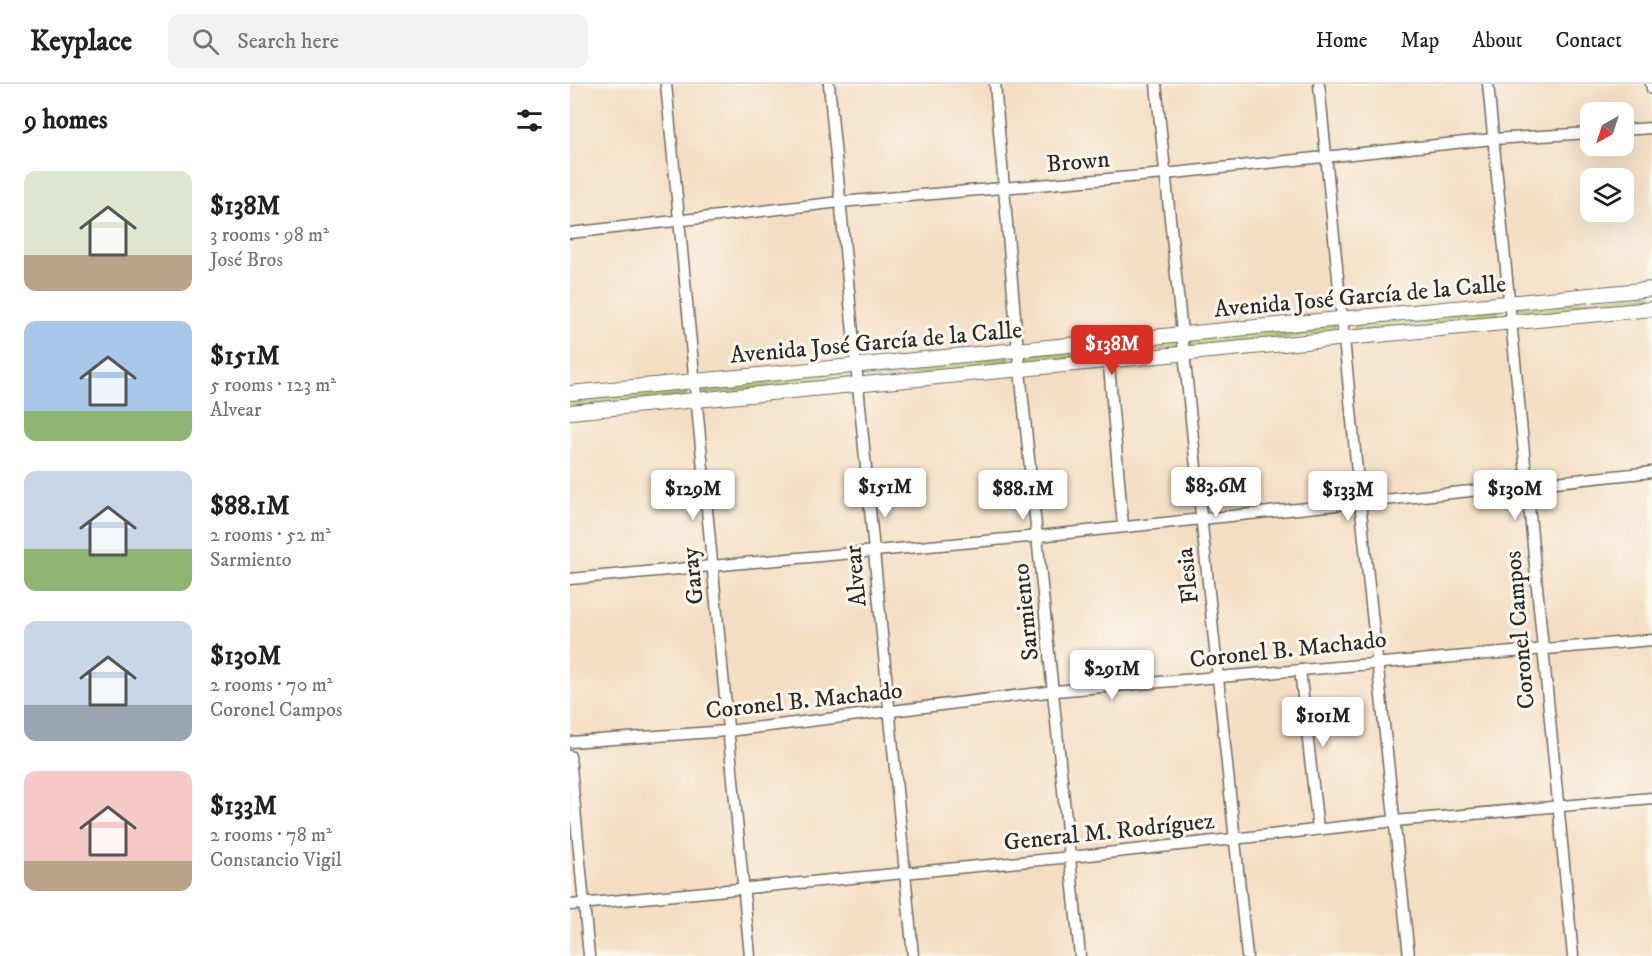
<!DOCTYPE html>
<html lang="en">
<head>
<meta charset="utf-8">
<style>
	body { margin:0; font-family:"IM FELL DW Pica",serif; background:#f2f2f2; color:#202124; height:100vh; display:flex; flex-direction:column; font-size:22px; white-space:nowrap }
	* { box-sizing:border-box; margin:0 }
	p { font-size:20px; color:#757577 }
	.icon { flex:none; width:33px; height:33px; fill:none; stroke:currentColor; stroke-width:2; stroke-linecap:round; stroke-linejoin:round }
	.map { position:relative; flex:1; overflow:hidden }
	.details { display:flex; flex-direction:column; background:#fff; width:570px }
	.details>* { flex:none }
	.needle { width:39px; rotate:219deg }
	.controls { position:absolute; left:1010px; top:18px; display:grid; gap:12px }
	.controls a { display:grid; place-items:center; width:54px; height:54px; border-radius:12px; background:#fff; box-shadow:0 6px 24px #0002; font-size:30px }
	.price { position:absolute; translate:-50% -51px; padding:0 14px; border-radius:6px; background:#fff; color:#222; font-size:20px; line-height:39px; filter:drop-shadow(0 2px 3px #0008) }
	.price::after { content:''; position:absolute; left:50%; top:36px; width:18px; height:14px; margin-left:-9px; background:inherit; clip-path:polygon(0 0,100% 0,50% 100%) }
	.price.selected { background:#d93025; color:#fff }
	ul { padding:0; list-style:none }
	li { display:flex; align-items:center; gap:18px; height:150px; padding:0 24px }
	li span { display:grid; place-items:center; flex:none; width:168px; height:120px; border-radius:12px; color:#555 }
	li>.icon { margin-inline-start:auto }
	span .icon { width:72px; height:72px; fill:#fffc; stroke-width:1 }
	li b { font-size:26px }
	h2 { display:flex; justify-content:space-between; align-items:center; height:72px; padding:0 24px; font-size:26px }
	header { display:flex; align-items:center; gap:36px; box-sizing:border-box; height:84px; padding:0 30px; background:#fff; border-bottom:2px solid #e0e0e0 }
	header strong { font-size:28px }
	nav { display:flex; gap:33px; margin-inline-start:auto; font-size:21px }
	.search { width:420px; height:54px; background:#f2f2f2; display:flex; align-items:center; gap:15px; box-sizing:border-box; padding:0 21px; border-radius:12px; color:#757577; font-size:22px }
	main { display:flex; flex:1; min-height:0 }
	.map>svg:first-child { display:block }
	.green { fill:#b4cb70; stroke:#707b4e; stroke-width:1.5 }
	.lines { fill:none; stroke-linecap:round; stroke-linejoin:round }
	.minor-casing { stroke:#716a60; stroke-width:13 }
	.major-casing { stroke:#716a60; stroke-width:16 }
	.minor { stroke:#fff; stroke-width:10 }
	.major { stroke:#fff; stroke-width:14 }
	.labels { text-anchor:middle; stroke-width:6; stroke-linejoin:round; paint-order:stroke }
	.street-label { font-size:24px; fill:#2b2b2b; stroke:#fbf7ec }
</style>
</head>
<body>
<header>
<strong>Keyplace</strong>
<div class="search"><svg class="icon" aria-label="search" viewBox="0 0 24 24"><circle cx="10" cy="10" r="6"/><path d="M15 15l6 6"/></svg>Search here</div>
<nav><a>Home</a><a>Map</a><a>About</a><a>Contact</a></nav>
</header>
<main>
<section class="details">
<h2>9 homes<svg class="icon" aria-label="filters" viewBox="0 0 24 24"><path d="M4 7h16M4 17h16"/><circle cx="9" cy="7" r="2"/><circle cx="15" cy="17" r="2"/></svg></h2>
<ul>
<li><span style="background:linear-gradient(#dfe7d0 70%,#b9a48a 0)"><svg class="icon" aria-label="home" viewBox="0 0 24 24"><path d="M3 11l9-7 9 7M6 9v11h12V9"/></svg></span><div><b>$138M</b><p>3 rooms · 98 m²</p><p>José Bros</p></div></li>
<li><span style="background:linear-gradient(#a9c7e8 75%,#8fb573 0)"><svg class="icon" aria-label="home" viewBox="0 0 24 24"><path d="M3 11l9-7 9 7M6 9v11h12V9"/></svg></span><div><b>$151M</b><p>5 rooms · 123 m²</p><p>Alvear</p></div></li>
<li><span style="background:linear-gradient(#c9d6e8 65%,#8fb573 0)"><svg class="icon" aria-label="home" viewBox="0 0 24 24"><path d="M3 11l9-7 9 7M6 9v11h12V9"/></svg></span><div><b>$88.1M</b><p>2 rooms · 52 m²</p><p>Sarmiento</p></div></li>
<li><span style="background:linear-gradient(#c9d6e8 70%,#9aa5b1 0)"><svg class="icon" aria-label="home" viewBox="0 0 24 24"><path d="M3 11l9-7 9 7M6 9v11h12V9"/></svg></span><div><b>$130M</b><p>2 rooms · 70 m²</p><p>Coronel Campos</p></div></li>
<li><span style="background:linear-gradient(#f6c9c9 75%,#b9a48a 0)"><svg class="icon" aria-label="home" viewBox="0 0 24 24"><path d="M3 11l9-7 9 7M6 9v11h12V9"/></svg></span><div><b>$133M</b><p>2 rooms · 78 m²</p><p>Constancio Vigil</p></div></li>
</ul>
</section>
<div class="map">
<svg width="1082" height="872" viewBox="0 0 1082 872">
	<rect width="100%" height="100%" fill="#fbf7ec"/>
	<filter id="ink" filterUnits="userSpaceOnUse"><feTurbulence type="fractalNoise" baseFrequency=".0167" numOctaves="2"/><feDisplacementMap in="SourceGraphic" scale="12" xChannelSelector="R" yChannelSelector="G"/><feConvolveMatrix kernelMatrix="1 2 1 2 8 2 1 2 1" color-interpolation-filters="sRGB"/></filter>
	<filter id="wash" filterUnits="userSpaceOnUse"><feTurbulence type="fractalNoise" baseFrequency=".008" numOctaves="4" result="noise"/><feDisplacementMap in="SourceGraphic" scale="24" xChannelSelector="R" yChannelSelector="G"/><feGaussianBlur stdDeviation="1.35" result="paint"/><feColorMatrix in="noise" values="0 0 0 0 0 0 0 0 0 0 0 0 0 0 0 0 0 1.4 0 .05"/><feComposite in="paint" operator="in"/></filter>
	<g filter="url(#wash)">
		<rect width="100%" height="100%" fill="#f4dec3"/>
		<g class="green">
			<path d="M1082,210V219L947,232L946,223Z"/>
			<path d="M927,224L928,233L785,248L783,240Z"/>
			<path d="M764,239L765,248L621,263L620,254Z"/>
			<path d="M606,255L607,264L541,271L540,262Z"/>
			<path d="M524,263L525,272L459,278L458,270Z"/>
			<path d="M439,272L440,280L296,296L295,287Z"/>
			<path d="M278,286L279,294L135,310L134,301Z"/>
			<path d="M115,303L116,312L0,324V315Z"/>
		</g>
	</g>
	<g filter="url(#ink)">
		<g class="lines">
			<defs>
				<g id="minor">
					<path d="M96,0L180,872"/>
					<path d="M259,0L343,872"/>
					<path d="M425,0L448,267L510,872"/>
					<path d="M586,0L677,872"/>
					<path d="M749,0L790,418L839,872"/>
					<path d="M918,0L1003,872"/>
					<path d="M1081,0L1082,5"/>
					<path d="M1053,46L1082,44"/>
					<path d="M0,149L270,118L595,90L923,55L1020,49"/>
					<path d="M537,259L553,442"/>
					<path d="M0,495L469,452L1082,388"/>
					<path d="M730,586L748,745"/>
					<path d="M0,658L158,647L485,607L1082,556"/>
					<path d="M0,672L19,872"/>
					<path d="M0,821L501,773L825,737L1082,714"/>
				</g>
				<g id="major">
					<path d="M0,309L1082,205"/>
					<path d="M0,328L1082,225"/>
				</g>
			</defs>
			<use href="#minor" class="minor-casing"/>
			<use href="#major" class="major-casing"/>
			<use href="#minor" class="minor"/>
			<use href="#major" class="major"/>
		</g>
	</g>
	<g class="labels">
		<g class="street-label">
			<text transform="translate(508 77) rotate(-5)" y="8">Brown</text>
			<text transform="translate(790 212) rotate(-5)" y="8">Avenida José García de la Calle</text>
			<text transform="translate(306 258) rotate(-5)" y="8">Avenida José García de la Calle</text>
			<text transform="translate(122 492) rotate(-96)" y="8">Garay</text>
			<text transform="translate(285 492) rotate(-95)" y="8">Alvear</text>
			<text transform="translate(617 492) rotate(-96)" y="8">Flesia</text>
			<text transform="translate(455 528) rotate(-96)" y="8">Sarmiento</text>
			<text transform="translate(949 546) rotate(-95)" y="8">Coronel Campos</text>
			<text transform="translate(718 565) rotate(-6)" y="8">Coronel B. Machado</text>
			<text transform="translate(234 616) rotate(-6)" y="8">Coronel B. Machado</text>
			<text transform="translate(539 747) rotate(-6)" y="8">General M. Rodríguez</text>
		</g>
	</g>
</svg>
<div class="controls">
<a><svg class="needle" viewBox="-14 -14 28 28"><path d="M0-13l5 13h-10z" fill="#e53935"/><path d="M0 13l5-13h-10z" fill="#757577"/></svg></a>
<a><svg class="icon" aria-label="layers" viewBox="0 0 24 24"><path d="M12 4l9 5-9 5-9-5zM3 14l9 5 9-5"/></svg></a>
</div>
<b class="price selected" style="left:542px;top:292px">$138M</b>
<b class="price" style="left:646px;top:434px">$83.6M</b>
<b class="price" style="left:315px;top:435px">$151M</b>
<b class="price" style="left:123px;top:437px">$129M</b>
<b class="price" style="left:453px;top:437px">$88.1M</b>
<b class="price" style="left:945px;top:437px">$130M</b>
<b class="price" style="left:778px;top:438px">$133M</b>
<b class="price" style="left:542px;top:617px">$291M</b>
<b class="price" style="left:753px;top:664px">$101M</b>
</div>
</main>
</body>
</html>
